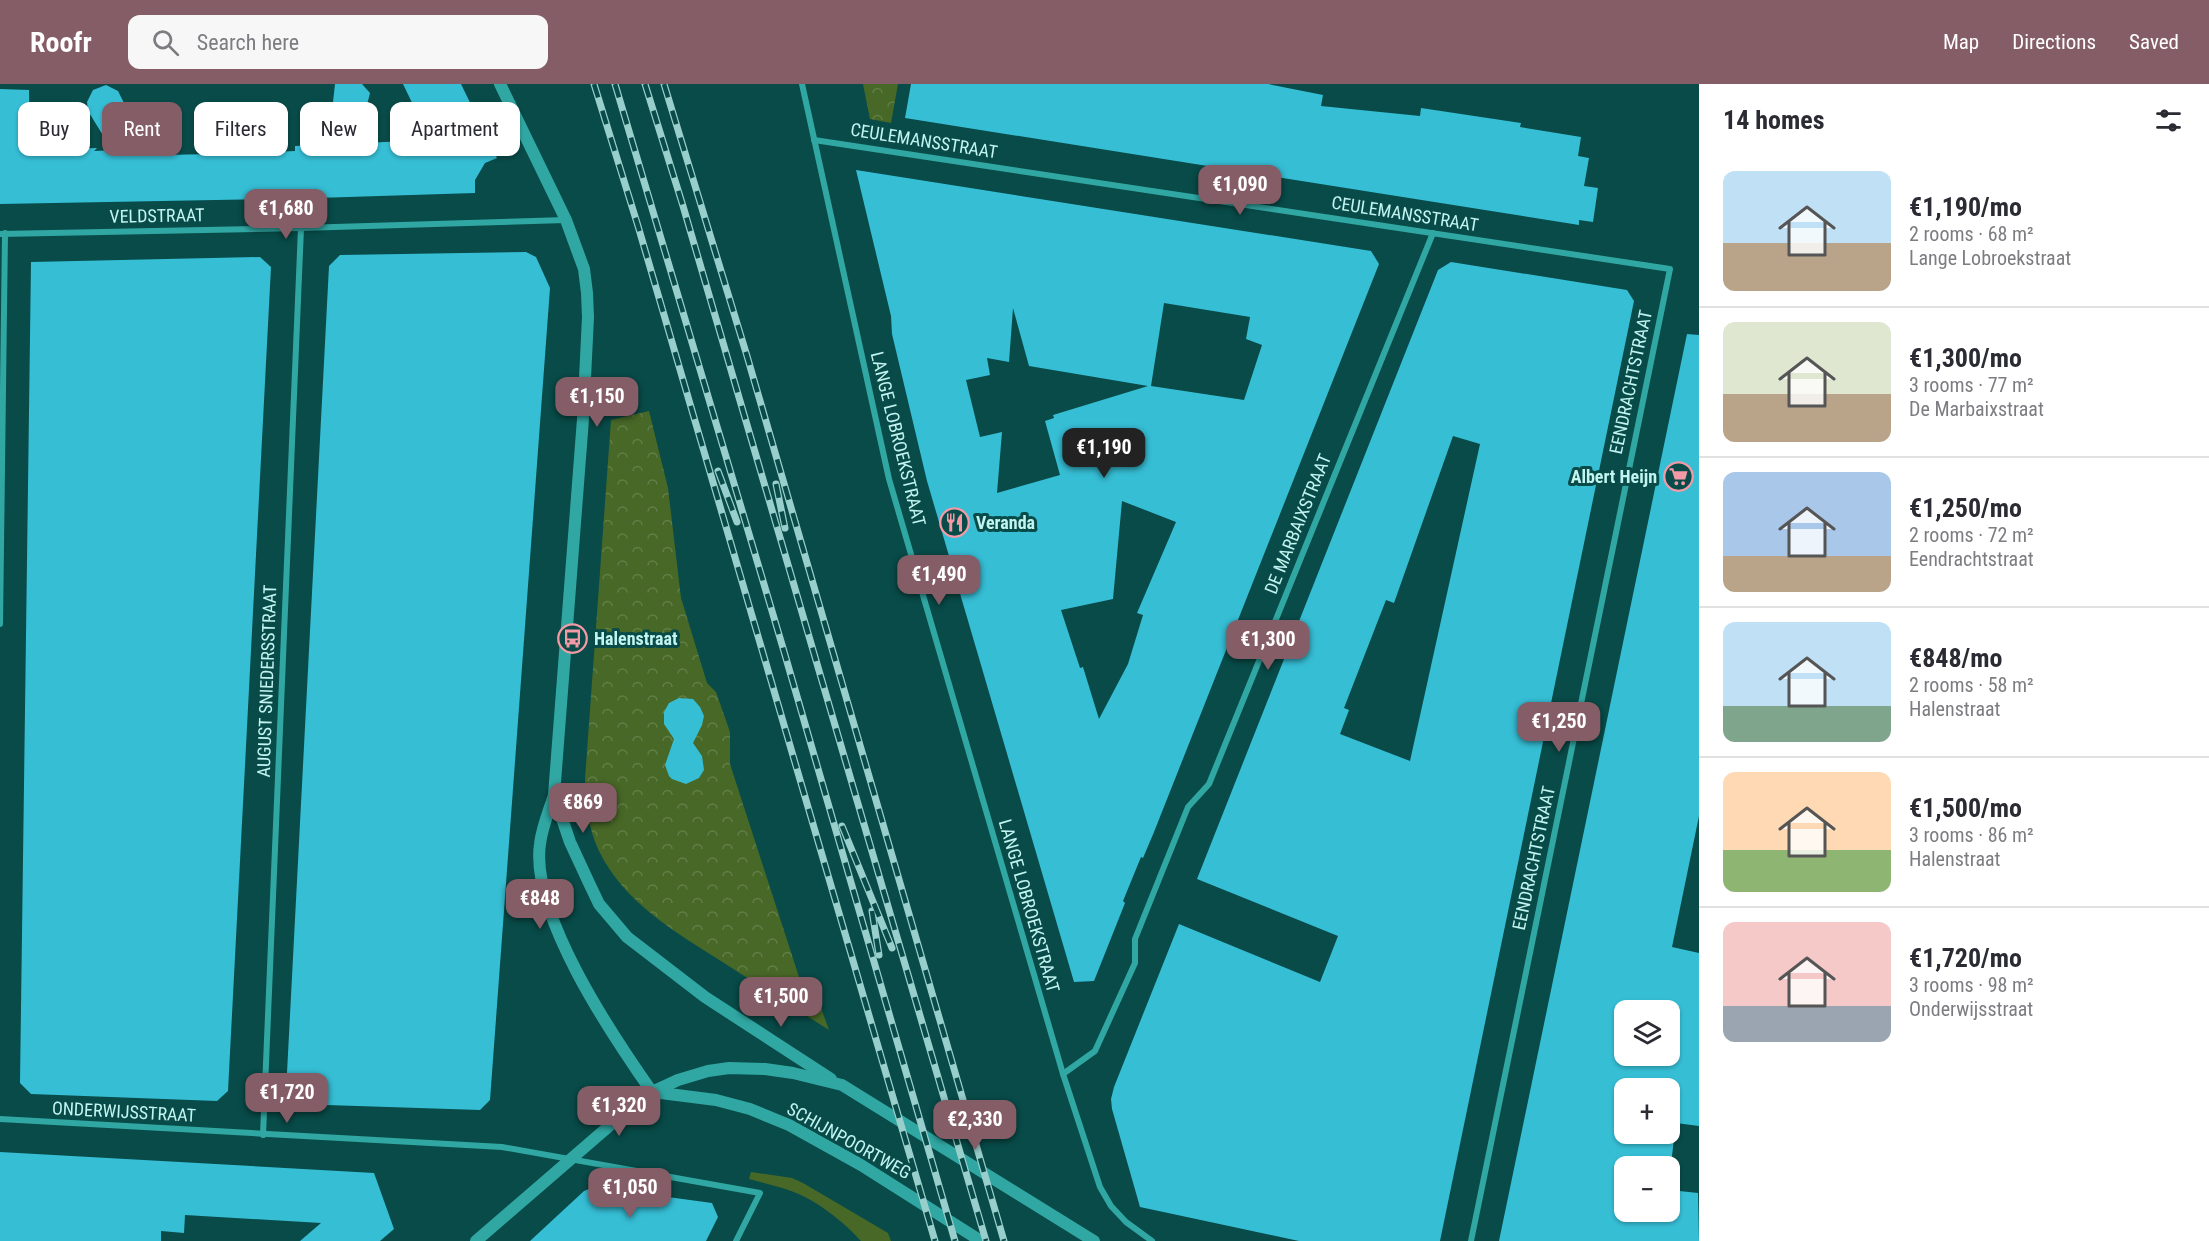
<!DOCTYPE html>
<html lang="en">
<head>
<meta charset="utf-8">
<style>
	body { margin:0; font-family:"Roboto Condensed",sans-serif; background:#f7f7f7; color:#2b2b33; height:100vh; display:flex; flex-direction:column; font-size:22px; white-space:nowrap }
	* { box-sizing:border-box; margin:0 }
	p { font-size:20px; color:#7c7c81 }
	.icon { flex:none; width:33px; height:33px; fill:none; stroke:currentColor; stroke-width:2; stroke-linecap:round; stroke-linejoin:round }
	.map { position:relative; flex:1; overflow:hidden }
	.side { display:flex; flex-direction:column; background:#fff; width:510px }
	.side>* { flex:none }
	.hud { position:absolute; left:18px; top:18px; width:570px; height:54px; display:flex; gap:12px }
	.tools { position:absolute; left:1614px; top:916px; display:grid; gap:12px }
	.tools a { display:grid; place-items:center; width:66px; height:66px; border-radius:12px; background:#fff; box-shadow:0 2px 4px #0004; font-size:30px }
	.price { position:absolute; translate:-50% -51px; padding:0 14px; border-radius:12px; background:#855d67; color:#fff; font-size:20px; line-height:39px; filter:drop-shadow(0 2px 3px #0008) }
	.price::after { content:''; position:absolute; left:50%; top:36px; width:18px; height:14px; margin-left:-9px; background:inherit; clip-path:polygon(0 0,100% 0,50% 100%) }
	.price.current { background:#222; color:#fff }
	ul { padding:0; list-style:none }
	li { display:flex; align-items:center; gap:18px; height:150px; padding:0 24px }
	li+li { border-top:2px solid #e1e1e2 }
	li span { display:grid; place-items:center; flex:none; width:168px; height:120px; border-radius:12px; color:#555 }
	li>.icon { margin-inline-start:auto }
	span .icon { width:72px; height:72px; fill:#fffc; stroke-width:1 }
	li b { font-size:26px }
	h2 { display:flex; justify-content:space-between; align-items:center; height:72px; padding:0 24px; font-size:26px }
	.chip { padding:0 21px; border-radius:12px; background:#fff; box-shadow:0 2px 4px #0004; font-size:21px; line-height:54px }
	.chip.current { background:#855d67; color:#fff }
	header { display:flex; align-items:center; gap:36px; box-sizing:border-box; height:84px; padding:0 30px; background:#855d67; color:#fff }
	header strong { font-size:28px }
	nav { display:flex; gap:33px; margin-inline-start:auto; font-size:21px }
	.search { width:420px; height:54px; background:#f7f7f7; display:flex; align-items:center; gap:15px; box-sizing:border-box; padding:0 21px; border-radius:12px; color:#7c7c81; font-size:22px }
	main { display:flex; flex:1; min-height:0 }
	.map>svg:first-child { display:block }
	.grass { fill:#486827 }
	.park { fill:url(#park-crowns) }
	.building { fill:#36bed5; fill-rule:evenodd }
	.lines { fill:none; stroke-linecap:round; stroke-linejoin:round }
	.street { stroke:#31a7a3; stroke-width:6 }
	.secondary { stroke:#31a7a3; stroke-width:12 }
	.rail-casing { stroke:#98cecb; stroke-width:7 }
	.rail { stroke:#084b48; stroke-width:4.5; stroke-dasharray:14; stroke-linecap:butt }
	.labels { text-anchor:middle; stroke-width:6; stroke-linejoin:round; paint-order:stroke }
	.street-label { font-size:18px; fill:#c2f4f1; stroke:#084b48 }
	.poi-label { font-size:18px; font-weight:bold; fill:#c2f4f1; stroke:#084b48; text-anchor:start }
</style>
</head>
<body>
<header>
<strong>Roofr</strong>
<div class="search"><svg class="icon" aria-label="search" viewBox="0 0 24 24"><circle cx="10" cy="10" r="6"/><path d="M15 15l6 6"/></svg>Search here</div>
<nav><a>Map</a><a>Directions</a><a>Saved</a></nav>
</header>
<main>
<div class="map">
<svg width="1699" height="1157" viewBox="0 0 1699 1157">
	<defs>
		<pattern id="park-crowns" width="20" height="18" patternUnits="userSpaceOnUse" patternTransform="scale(1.5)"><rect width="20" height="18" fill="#486827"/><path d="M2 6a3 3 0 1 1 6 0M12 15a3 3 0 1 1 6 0" fill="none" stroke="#617e47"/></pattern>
	</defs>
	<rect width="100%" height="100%" fill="#084b48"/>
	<path class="grass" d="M751,1088L792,1094L803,1099L888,1149L891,1157H861C844,1138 815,1115 791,1107C778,1102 763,1099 749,1095Z"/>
	<g class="park">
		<path d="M863,0H898L891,39L870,35Z"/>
		<path d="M649,327L668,404L681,514L707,599L716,608L730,648V680L799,893L813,902L829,946C794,924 759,901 724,879C676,848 625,820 599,767C588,745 586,719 585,695L611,336Z"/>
	</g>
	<g class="building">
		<path d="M335,0H362L370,9L367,21L354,45L333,18Z"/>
		<path d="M403,0H461L497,74L485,79L475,96V109L316,114L0,120V5L29,6L30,66L97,64L94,67L164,64V71L213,70L214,64L244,63L245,69L295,67V62L430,56Z"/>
		<path d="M911,0H1268L1323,11L1321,22L1420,32L1421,24L1521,39L1520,43L1581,53L1578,72L1589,74L1584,102L1598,104L1593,138L1579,136V141L905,34Z"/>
		<path d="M106,1L118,7L124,19L122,28L104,53L88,27L87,18L93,6Z"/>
		<path d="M856,86L1371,167L1379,180L1154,748L1143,774L1141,773L1123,817L1125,819L1094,897L1074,898L927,397L892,250L891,232ZM1164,219L1250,233L1246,255L1262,261L1244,316L1151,302ZM1013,224L1029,282L1148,302L1053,331L1054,334L1045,337L1060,391L997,409L1002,348L980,353L966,296L990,291L987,274L1009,278ZM1122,417L1176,438L1137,529L1143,531L1128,580L1099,635L1083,583L1080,584L1061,526L1113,515Z"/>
		<path d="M526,168L536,173L550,204L490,1016L480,1026L296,1020L286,1008L329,182L340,171Z"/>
		<path d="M260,173L271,183L228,1007L217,1017L31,1010L20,999L31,178Z"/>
		<path d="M1451,178L1627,206L1634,217L1440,1157H1299L1140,1123L1112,1025L1111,1015L1114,1003L1179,840L1320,898L1338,852L1197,795L1438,186ZM1453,352L1480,360L1410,677L1340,650L1349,626L1344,624L1386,516L1394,519Z"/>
		<path d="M1687,250L1699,251V732L1672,863L1699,869V1042L1676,1039L1670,1088V1083H1624V1128H1670V1106L1698,1109L1699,1157H1499ZM1624,927H1670V972H1624ZM1624,1005H1670V1050H1624Z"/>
		<path d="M679,614L693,615L700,623L704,632L702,641L693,659L702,672L704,686L699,694L686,700L672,695L669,692L665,681L674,655L664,640V628L669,619Z"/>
		<path d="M0,1068L374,1089L394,1145L380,1157H300L321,1139L185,1131L184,1149L161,1147V1157H0Z"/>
		<path d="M594,1103L712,1119L718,1133L706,1157H530L584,1107Z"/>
	</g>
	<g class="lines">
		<g class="street">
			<path d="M802,0L889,395L1063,990L1100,1103L1111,1122L1126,1138L1152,1157"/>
			<path d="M814,56L1670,185L1471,1157"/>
			<path d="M0,150L301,144L566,136"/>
			<path d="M0,540L5,149"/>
			<path d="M1063,990L1095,967L1135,879V855L1188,723L1209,700L1433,149"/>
			<path d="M0,1035L502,1063L760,1109L736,1157"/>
			<path d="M263,1051L301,144"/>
		</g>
		<g class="secondary">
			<path d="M500,0L566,136L584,185L587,209L588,233L583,335L554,711C549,727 542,743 540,760C530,830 612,951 652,1008"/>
			<path d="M554,711L570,758L589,799L599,820L627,853L705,913L831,995"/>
			<path d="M653,1008L716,1016L750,1025L789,1041L861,1081L981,1157"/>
			<path d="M476,1157L630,1024L652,1008L678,996L708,987L729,984L765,985L793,989L842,1001L1094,1157"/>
		</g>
		<defs>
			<g id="rail">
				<path d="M594,0L638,142L935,1157"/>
				<path d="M615,0L783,564L955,1157"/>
				<path d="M645,0L683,122L986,1157"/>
				<path d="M664,0L747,272L1004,1157"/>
				<path d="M718,387L737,438"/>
				<path d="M776,400L785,444"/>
				<path d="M842,742L892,864"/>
				<path d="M872,827L879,871"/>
			</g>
		</defs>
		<use href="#rail" class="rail-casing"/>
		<use href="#rail" class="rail"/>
	</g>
	<defs>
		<symbol id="supermarket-ring" viewBox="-11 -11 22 22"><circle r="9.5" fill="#084b48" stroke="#f49aa6" stroke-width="1.5"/><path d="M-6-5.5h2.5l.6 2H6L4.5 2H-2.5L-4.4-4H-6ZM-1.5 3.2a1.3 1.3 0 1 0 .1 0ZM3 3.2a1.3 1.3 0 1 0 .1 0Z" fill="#f49aa6"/></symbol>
		<symbol id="restaurant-ring" viewBox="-11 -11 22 22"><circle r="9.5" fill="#084b48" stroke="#f49aa6" stroke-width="1.5"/><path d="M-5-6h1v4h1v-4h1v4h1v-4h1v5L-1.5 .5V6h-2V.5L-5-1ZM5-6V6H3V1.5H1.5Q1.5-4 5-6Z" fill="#f49aa6"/></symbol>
		<symbol id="bus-ring" viewBox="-11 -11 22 22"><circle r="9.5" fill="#084b48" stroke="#f49aa6" stroke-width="1.5"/><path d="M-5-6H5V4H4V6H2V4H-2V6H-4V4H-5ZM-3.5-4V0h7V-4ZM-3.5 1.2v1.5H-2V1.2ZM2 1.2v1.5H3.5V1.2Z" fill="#f49aa6"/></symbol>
	</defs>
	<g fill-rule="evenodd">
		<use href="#supermarket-ring" x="1662" y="376" width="33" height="33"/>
		<use href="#restaurant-ring" x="938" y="422" width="33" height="33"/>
		<use href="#bus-ring" x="556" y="538" width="33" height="33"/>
	</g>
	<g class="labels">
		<g class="street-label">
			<text transform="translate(924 57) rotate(9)" y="6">CEULEMANSSTRAAT</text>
			<text transform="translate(1405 130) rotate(9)" y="6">CEULEMANSSTRAAT</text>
			<text transform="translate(157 132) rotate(-1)" y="6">VELDSTRAAT</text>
			<text transform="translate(1631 298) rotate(-78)" y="6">EENDRACHTSTRAAT</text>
			<text transform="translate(898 355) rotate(76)" y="6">LANGE LOBROEKSTRAAT</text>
			<text transform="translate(1298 440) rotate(-68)" y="6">DE MARBAIXSTRAAT</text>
			<text transform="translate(267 597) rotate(-88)" y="6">AUGUST SNIEDERSSTRAAT</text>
			<text transform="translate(1534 774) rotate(-78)" y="6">EENDRACHTSTRAAT</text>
			<text transform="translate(1029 822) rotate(74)" y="6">LANGE LOBROEKSTRAAT</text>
			<text transform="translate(124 1028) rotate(3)" y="6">ONDERWIJSSTRAAT</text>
			<text transform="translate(849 1057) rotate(29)" y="6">SCHIJNPOORTWEG</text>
		</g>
		<g class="poi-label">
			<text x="1657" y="399" text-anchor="end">Albert Heijn</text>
			<text x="976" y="445">Veranda</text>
			<text x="594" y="561">Halenstraat</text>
		</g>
	</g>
</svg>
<div class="tools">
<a><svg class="icon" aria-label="layers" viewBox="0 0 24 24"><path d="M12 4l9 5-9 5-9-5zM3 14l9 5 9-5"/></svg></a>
<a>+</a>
<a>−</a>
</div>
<b class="price" style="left:1240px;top:132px">€1,090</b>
<b class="price" style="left:286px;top:156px">€1,680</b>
<b class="price" style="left:597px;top:344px">€1,150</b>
<b class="price current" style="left:1104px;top:395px">€1,190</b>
<b class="price" style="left:939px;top:522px">€1,490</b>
<b class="price" style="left:1268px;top:587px">€1,300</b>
<b class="price" style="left:1559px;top:669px">€1,250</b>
<b class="price" style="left:583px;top:750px">€869</b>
<b class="price" style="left:540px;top:846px">€848</b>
<b class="price" style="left:781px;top:944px">€1,500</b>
<b class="price" style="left:287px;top:1040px">€1,720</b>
<b class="price" style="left:619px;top:1053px">€1,320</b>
<b class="price" style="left:975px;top:1067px">€2,330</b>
<b class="price" style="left:630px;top:1135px">€1,050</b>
<div class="hud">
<a class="chip">Buy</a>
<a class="chip current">Rent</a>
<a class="chip">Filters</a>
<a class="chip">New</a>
<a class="chip">Apartment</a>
</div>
</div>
<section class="side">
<h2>14 homes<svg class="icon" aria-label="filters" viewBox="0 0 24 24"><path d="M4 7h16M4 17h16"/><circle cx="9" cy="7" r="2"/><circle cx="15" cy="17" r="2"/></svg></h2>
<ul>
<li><span style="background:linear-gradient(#bfe0f5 60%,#b9a48a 0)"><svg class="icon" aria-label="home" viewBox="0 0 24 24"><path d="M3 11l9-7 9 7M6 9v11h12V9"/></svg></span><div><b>€1,190/mo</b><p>2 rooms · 68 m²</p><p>Lange Lobroekstraat</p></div></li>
<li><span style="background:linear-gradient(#dfe7d0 60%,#b9a48a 0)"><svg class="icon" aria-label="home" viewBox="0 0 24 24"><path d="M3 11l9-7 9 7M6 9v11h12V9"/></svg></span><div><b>€1,300/mo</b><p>3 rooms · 77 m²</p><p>De Marbaixstraat</p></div></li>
<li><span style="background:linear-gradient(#a9c7e8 70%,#b9a48a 0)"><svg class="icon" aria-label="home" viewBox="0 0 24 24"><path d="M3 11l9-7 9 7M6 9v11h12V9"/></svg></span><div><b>€1,250/mo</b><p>2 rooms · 72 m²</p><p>Eendrachtstraat</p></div></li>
<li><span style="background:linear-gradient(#bfe0f5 70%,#7fa58c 0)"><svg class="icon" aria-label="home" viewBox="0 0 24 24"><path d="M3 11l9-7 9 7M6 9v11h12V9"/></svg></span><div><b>€848/mo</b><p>2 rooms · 58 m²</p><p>Halenstraat</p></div></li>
<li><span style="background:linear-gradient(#ffd9b3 65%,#8fb573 0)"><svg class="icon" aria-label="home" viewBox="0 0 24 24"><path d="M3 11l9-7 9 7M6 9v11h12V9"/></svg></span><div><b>€1,500/mo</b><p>3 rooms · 86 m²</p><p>Halenstraat</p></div></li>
<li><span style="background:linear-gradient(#f6c9c9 70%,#9aa5b1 0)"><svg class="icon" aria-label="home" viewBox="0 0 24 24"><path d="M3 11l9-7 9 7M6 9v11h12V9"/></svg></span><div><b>€1,720/mo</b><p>3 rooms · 98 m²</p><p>Onderwijsstraat</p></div></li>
</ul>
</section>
</main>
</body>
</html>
